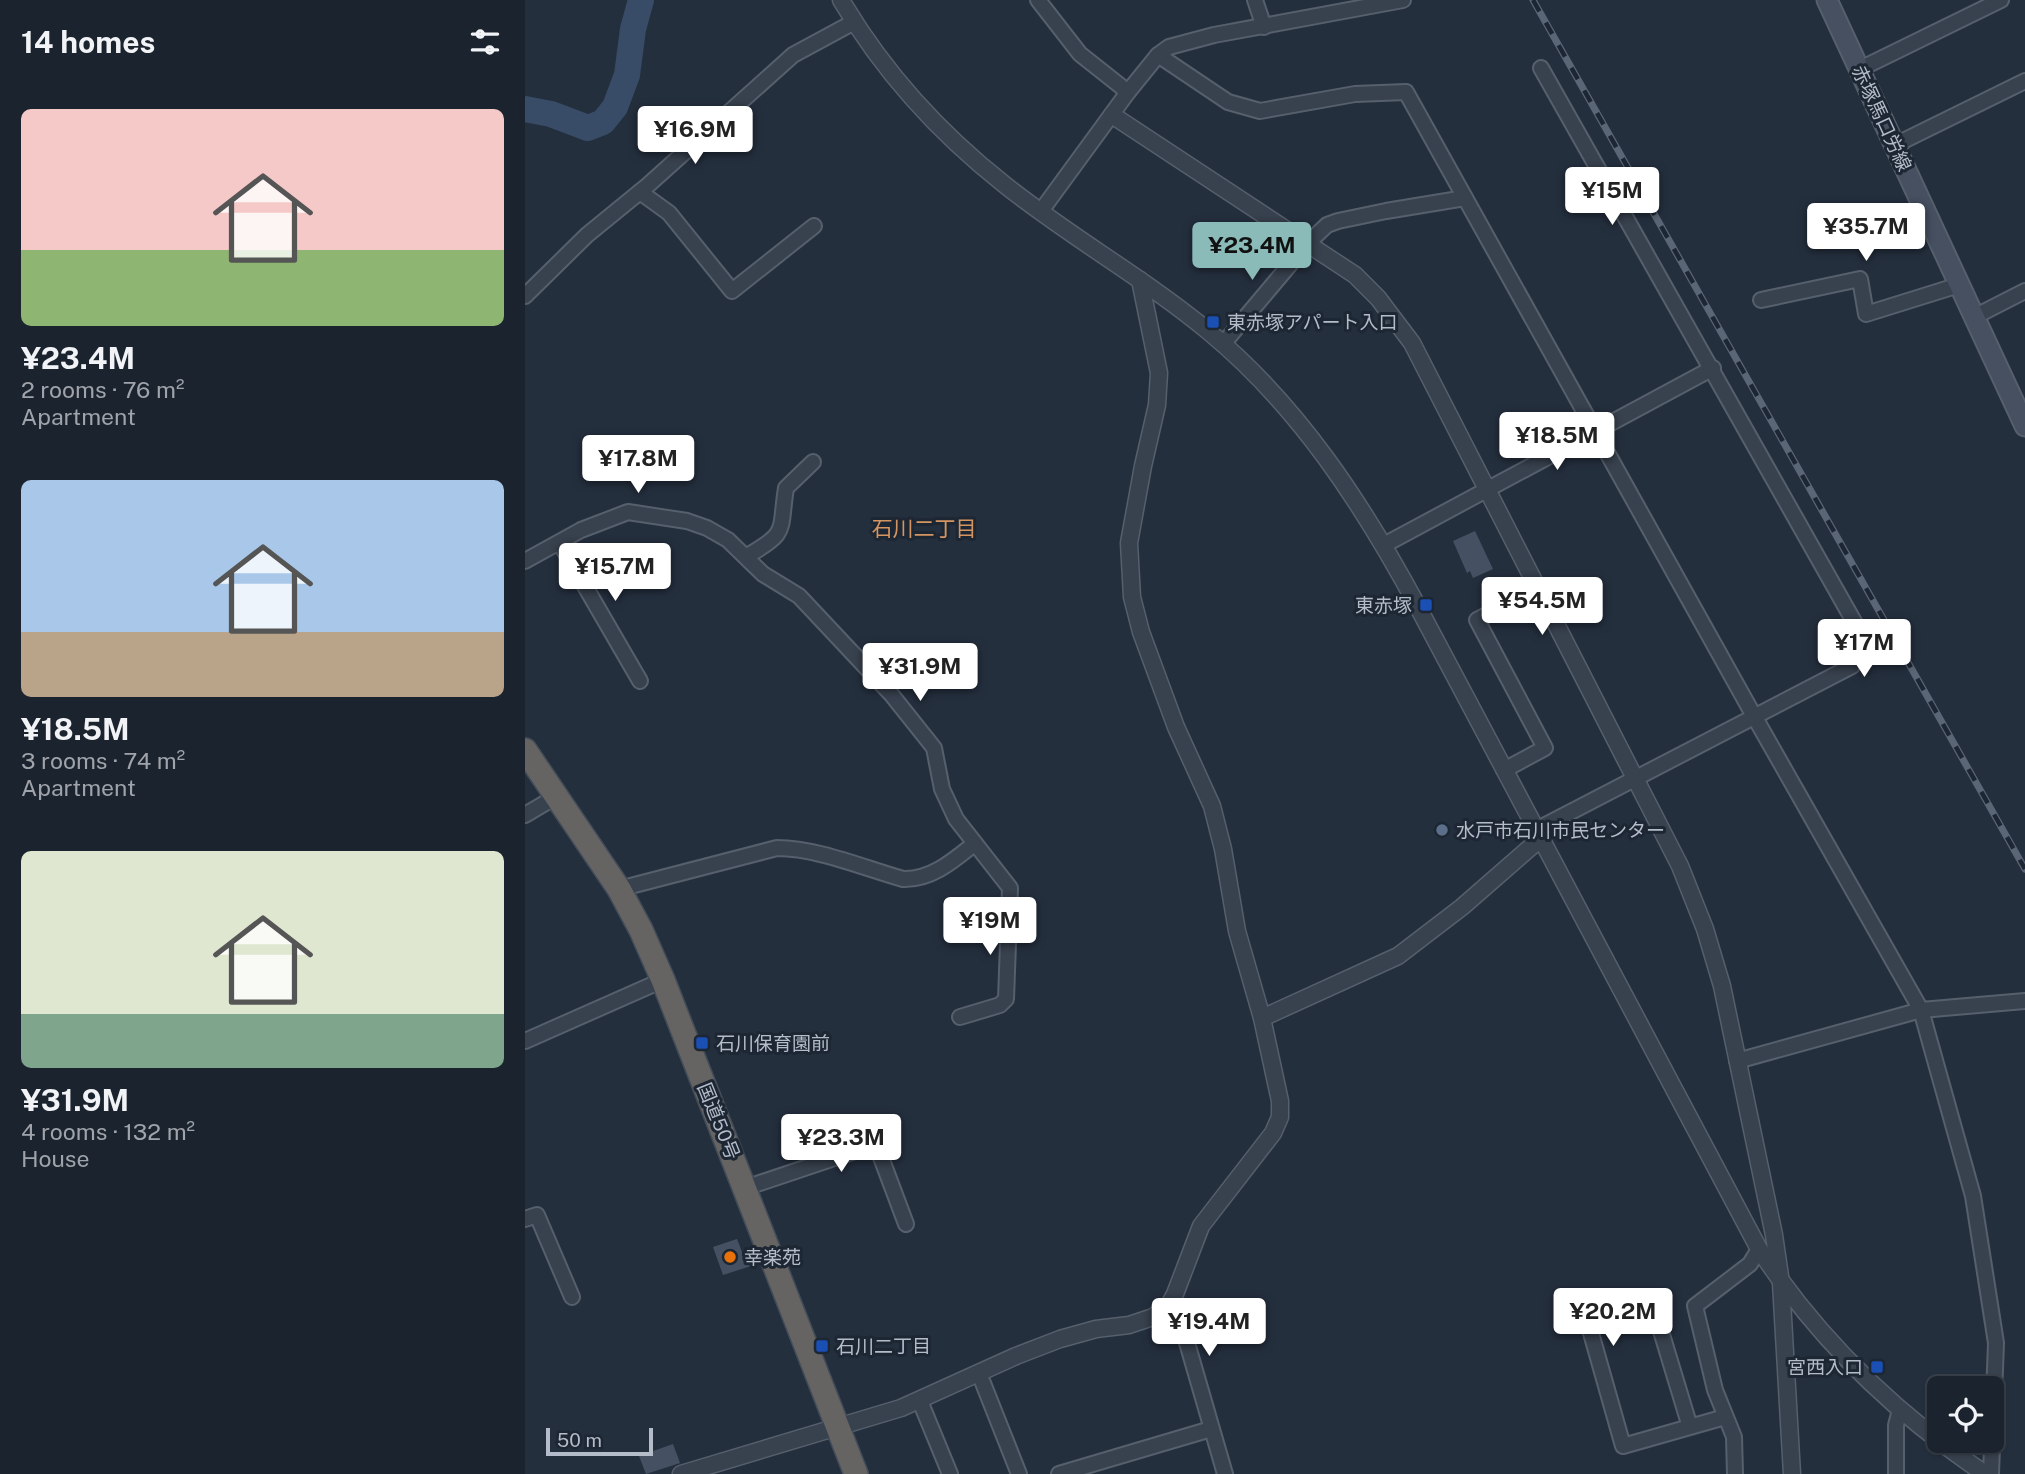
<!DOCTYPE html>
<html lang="en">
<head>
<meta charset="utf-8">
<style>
	body { margin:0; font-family:"Public Sans","Noto Sans JP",sans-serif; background:#282f3a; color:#f1f3f6; height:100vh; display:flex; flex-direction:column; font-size:26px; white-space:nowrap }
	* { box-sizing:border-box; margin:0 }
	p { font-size:23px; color:#a0a4aa }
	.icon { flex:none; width:38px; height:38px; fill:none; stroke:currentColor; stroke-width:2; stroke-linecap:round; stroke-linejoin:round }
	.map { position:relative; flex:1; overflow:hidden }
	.sheet { display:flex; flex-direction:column; background:#1b232e; width:525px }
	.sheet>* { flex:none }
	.fabs { position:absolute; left:1402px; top:1376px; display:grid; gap:14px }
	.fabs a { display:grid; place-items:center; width:77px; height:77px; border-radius:10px; background:#1b232e; box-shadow:0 2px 5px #0004,0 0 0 2px #39404a; font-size:35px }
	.scale { position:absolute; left:21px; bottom:18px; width:107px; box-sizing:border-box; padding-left:7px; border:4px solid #b4bcc9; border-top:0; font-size:19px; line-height:24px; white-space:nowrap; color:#b4bcc9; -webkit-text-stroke:5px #1d2633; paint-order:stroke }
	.price { position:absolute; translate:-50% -60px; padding:0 16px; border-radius:7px; background:#fff; color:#222; font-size:23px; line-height:46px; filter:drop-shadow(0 2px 4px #0008) }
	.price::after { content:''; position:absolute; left:50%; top:42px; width:21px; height:16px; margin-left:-10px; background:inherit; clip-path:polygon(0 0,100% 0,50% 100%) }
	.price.selected { background:#8bbbb9; color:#111 }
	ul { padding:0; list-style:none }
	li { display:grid; align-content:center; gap:14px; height:371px; padding:0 21px }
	li span { display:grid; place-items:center; height:217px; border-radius:10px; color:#555 }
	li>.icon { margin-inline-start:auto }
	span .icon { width:126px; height:126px; fill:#fffc; stroke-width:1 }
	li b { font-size:30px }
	h2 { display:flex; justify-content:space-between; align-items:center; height:84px; padding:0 21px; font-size:30px }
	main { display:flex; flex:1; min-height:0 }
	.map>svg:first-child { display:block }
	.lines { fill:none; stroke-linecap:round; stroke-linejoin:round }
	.river { stroke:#394c67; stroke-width:26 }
	.building { fill:#455162 }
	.minor-casing { stroke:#565f6c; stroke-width:18 }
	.tertiary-casing { stroke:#565f6c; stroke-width:19 }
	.secondary-casing { stroke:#565f6c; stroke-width:23 }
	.trunk-casing { stroke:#434c59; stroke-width:26 }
	.minor { stroke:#38414e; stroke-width:14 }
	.tertiary { stroke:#38414e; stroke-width:16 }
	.secondary { stroke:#465061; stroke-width:19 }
	.trunk { stroke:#656462; stroke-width:23 }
	.rail-casing { stroke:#5a6575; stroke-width:7 }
	.rail { stroke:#1d2633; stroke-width:4.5; stroke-dasharray:13; stroke-linecap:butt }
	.transit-dot { fill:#1a4fb4; stroke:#1d2633; stroke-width:2.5 }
	.service-dot { fill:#5c6f8a; stroke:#1d2633; stroke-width:2.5 }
	.food-dot { fill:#e8710a; stroke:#1d2633; stroke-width:2.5 }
	.labels { text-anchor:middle; stroke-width:6; stroke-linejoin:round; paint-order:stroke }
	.street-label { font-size:19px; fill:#b4bcc9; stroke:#1d2633 }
	.poi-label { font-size:19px; fill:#b4bcc9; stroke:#1d2633; text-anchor:start }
	.neighbourhood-label { font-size:21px; fill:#d59563; stroke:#1d2633 }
</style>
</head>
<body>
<main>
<section class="sheet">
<h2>14 homes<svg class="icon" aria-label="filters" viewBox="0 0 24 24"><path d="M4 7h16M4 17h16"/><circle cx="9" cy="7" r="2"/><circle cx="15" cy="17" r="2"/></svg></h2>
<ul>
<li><span style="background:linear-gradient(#f6c9c9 65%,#8fb573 0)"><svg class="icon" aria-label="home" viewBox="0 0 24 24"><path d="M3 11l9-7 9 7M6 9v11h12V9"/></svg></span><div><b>¥23.4M</b><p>2 rooms · 76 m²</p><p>Apartment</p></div></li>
<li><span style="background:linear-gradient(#a9c7e8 70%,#b9a48a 0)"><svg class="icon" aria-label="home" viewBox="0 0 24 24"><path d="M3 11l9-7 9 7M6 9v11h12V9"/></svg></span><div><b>¥18.5M</b><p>3 rooms · 74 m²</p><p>Apartment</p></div></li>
<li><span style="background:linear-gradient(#dfe7d0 75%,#7fa58c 0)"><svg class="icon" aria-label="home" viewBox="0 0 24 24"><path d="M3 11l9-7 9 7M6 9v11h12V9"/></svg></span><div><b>¥31.9M</b><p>4 rooms · 132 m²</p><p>House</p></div></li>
</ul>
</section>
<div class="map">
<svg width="1500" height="1474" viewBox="0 0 1500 1474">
	<rect width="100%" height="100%" fill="#242f3e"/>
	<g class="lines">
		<path class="river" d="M0,109L26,114L63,128L78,122L90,107L102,75L108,29L116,0"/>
	</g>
	<g class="building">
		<path d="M950,531L968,569L948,578L945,571L942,573L928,541Z"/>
		<path d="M212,1239L219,1257L223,1256L226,1266L198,1275L188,1247Z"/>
		<path d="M148,1444L155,1463L121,1474L114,1456Z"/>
	</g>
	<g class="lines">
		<defs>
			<g id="minor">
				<path d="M513,0L555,54L603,92"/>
				<path d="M730,0L739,27"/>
				<path d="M633,55L703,102L735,111L830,94L881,92L1229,716L1396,1010L1448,1196L1471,1343L1466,1474"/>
				<path d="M1335,69L1476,0"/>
				<path d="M1370,145L1500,81"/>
				<path d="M115,192L144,213L207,291L289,226"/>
				<path d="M516,211L603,92L633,55L644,47L689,35L878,0"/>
				<path d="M0,296L62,235L122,186L268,55L329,22"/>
				<path d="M1236,300L1335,279L1341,314L1434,285"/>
				<path d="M1449,317L1500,291"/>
				<path d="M698,344L783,243L802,225L813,221L861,211L940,198"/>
				<path d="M35,543L115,681"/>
				<path d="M859,545L1188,368"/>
				<path d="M222,556C264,532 254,532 261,488L288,462"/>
				<path d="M0,561L56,530L103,512L162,521L182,528L203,540L238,574L274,596L366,694L409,748L417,789L431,819L485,888L481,999L475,1005L435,1017"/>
				<path d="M979,770L1020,748L952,620L1013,588"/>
				<path d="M0,815L32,796"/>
				<path d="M1011,830L1327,666L1336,634L1016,68"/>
				<path d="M94,889L252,848C292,848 339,868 378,879C406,880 428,861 449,844"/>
				<path d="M0,1041L138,980"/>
				<path d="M1212,1061L1396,1010L1500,1001"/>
				<path d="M220,1188L351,1144L381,1224"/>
				<path d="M0,1219L12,1215L47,1297"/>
				<path d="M644,1305L656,1322L700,1474"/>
				<path d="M454,1373L494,1474"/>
				<path d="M395,1401L425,1474"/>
				<path d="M1165,1427L1129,1308L1064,1326L1098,1446L1200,1417"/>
				<path d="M534,1474L686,1429"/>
				<path d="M1210,1474L1209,1437L1190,1390L1170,1306L1225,1264L1234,1249"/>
				<path d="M1371,1474V1425L1375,1410"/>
			</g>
			<g id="tertiary">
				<path d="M316,0C359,73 414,133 480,185C545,237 619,278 683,331C774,406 838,505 893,607L1234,1249C1293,1339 1371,1414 1460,1474"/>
				<path d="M587,115L830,275L853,298L887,343L1155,866L1180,929L1197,986L1249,1235L1256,1283L1267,1474"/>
				<path d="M615,280L634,373L632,405L618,466L604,543L607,597L616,632L651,727L687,806L698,849L712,931L737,1018"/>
				<path d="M156,1474L376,1408L491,1356L535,1339L571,1329L604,1325L628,1317L644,1305L650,1294L676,1226L748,1133L755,1117V1101L737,1018L873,956L937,907L1015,839"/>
			</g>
			<path id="secondary" d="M1302,0L1500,426"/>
			<path id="trunk" d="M0,750L94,889L116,930L138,980L331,1474"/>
		</defs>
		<use href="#minor" class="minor-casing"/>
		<use href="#tertiary" class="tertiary-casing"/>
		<use href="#secondary" class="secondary-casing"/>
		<use href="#trunk" class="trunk-casing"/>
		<use href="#minor" class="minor"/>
		<use href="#tertiary" class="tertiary"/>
		<use href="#secondary" class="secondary"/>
		<use href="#trunk" class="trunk"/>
		<defs>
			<path id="rail" d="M1008,0L1500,869"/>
		</defs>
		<use href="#rail" class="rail-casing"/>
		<use href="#rail" class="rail"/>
	</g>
	<g class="transit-dot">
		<rect x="681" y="315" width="14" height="14" rx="3.5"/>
		<rect x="894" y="598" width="14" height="14" rx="3.5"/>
		<rect x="170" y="1036" width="14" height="14" rx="3.5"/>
		<rect x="290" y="1339" width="14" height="14" rx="3.5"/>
		<rect x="1345" y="1360" width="14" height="14" rx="3.5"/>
	</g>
	<circle class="service-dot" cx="917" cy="830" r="7"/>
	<circle class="food-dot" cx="205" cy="1257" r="7"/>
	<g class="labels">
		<g class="street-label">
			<text transform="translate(1357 118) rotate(65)" y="7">赤塚馬口労線</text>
			<text transform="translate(194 1121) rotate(68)" y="7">国道50号</text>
		</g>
		<g class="poi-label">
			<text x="702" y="329">東赤塚アパート入口</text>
			<text x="887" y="612" text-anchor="end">東赤塚</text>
			<text x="931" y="837">水戸市石川市民センター</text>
			<text x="191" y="1050">石川保育園前</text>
			<text x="219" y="1264">幸楽苑</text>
			<text x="311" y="1353">石川二丁目</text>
			<text x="1338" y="1374" text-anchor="end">宮西入口</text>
		</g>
		<g class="neighbourhood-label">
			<text x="399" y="536">石川二丁目</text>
		</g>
	</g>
</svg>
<div class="fabs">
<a><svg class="icon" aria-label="locate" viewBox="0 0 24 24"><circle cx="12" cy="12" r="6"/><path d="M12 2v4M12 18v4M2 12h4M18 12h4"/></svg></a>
</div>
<div class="scale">50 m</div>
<b class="price" style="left:170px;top:166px">¥16.9M</b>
<b class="price" style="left:1087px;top:227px">¥15M</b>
<b class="price" style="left:1341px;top:263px">¥35.7M</b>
<b class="price selected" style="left:727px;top:282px">¥23.4M</b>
<b class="price" style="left:1032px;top:472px">¥18.5M</b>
<b class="price" style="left:113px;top:495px">¥17.8M</b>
<b class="price" style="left:90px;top:603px">¥15.7M</b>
<b class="price" style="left:1017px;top:637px">¥54.5M</b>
<b class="price" style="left:1339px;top:679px">¥17M</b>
<b class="price" style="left:395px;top:703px">¥31.9M</b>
<b class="price" style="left:465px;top:957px">¥19M</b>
<b class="price" style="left:316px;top:1174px">¥23.3M</b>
<b class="price" style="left:1088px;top:1348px">¥20.2M</b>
<b class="price" style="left:684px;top:1358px">¥19.4M</b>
</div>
</main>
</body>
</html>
